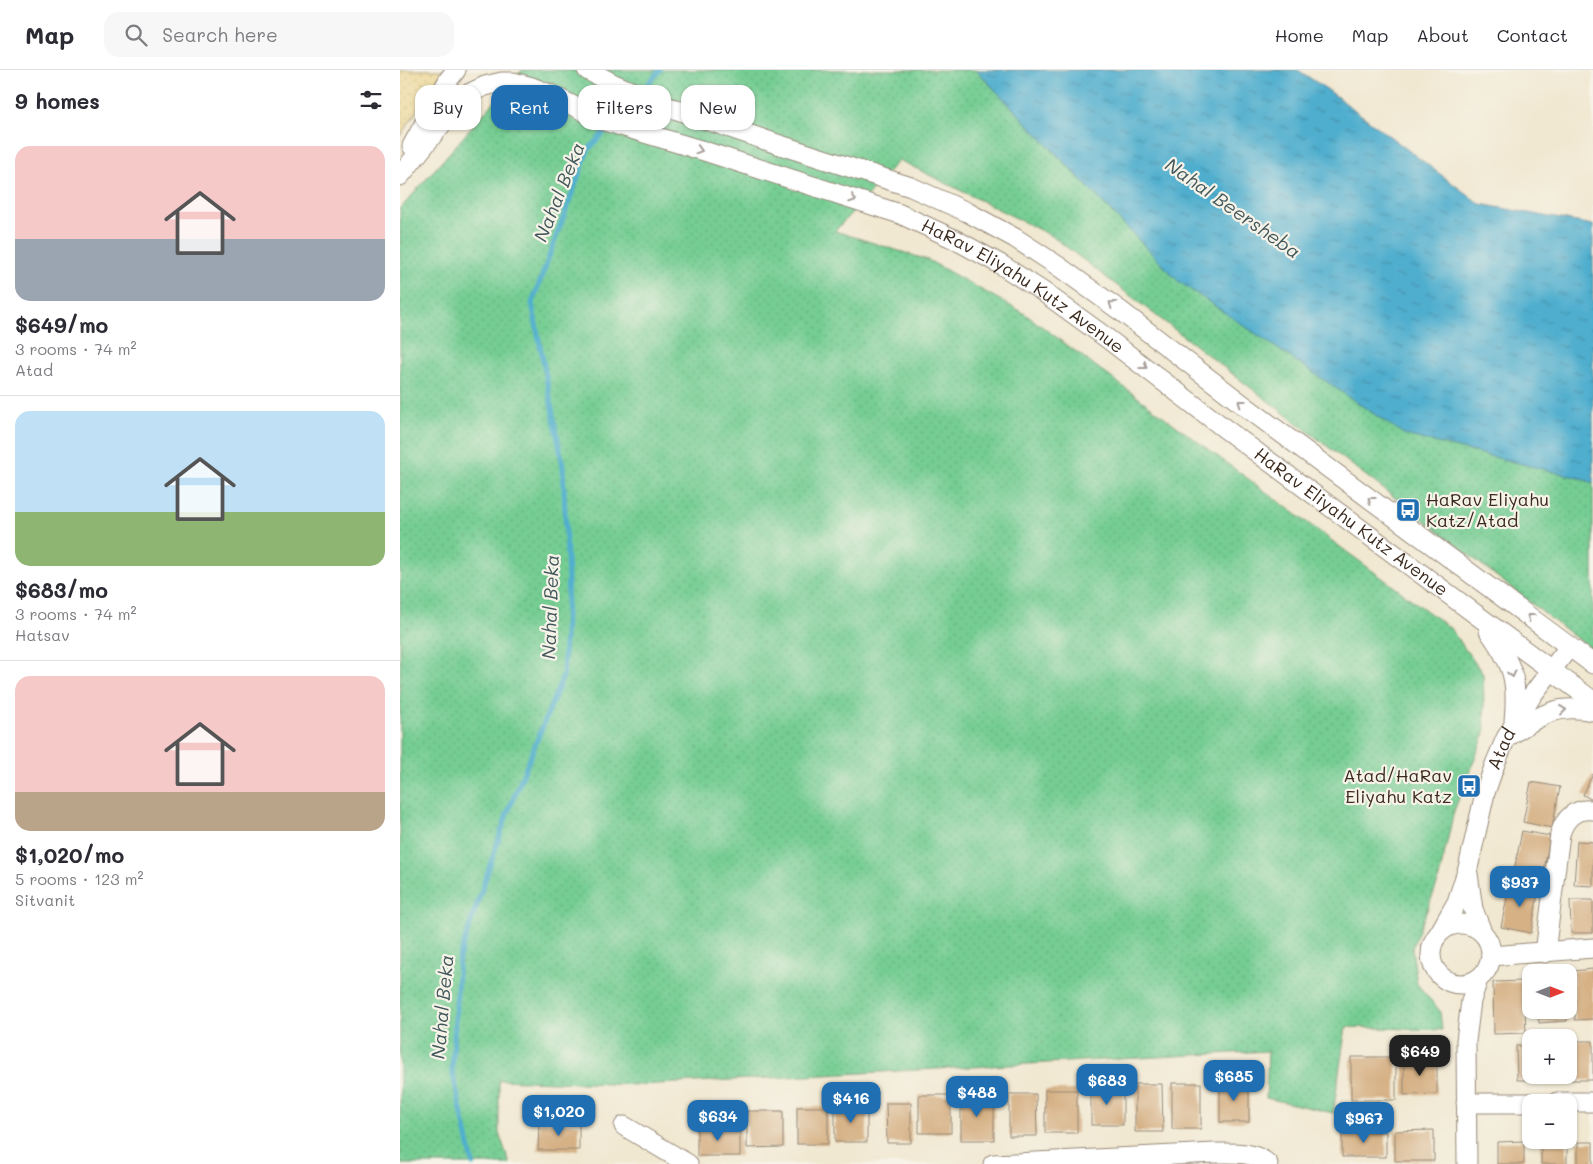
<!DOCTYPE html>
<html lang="en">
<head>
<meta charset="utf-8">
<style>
	body { margin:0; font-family:Mali,sans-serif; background:#f7f7f7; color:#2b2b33; height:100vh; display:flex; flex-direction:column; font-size:19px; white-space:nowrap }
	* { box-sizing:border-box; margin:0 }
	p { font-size:16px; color:#7c7c81 }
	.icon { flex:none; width:28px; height:28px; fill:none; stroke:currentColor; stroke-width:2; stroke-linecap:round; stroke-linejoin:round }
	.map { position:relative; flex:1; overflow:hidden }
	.panel { display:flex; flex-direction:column; background:#fff; width:400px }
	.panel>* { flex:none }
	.top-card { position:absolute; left:15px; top:15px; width:475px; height:45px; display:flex; gap:10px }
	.needle { width:32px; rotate:90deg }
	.fabs { position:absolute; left:1122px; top:894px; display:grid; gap:10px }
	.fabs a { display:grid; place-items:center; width:55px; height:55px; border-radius:10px; background:#fff; box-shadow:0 1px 4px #0004; font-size:25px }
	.price { position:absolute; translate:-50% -42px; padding:0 11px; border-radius:10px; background:#1f6fb2; color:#fff; font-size:16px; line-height:32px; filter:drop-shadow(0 1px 2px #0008) }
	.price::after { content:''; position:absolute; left:50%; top:30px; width:15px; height:11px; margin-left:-8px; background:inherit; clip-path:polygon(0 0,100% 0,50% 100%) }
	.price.selected { background:#222; color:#fff }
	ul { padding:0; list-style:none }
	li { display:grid; align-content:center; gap:10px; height:265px; padding:0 15px }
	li+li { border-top:1px solid #e1e1e2 }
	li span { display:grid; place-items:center; height:155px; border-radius:15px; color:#555 }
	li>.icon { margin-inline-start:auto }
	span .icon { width:90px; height:90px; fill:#fffc; stroke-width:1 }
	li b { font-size:21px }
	h2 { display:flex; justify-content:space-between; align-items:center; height:60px; padding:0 15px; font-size:21px }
	.chip { padding:0 18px; border-radius:15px; background:#fff; box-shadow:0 1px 4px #0004; font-size:18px; line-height:45px }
	.chip.selected { background:#1f6fb2; color:#fff }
	header { display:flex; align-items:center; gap:30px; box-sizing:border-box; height:70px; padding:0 25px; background:#fff; border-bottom:1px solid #e1e1e2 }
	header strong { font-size:24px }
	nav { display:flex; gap:28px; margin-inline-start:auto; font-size:18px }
	.search { width:350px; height:45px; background:#f7f7f7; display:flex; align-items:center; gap:12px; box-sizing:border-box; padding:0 18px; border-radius:15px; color:#7c7c81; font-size:19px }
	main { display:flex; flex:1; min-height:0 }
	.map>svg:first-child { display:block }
	.grass { fill:url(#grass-dots); stroke:#587c58 }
	.sand { fill:url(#sand-dots); stroke:#94825e }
	.water { fill:url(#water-ripples); stroke:#466c76 }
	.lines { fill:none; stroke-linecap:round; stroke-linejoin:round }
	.stream { stroke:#50aece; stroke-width:5 }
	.building { fill:#d6b185 }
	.minor-casing { stroke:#968978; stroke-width:21 }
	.minor { stroke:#fff; stroke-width:19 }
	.oneway { stroke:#a79f9a }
	.labels { text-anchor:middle; stroke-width:4.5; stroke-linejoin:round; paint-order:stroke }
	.street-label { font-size:18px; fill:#3b2a1e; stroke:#f7f3e8 }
	.poi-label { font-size:18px; fill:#3b2a1e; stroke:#f7f3e8; text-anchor:start }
	.water-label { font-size:19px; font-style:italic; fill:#42585c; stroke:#f7f3e8 }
</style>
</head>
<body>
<header>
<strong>Map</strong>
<div class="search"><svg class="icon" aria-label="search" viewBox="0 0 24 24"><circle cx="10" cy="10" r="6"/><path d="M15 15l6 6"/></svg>Search here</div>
<nav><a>Home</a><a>Map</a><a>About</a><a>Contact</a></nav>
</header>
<main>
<section class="panel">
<h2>9 homes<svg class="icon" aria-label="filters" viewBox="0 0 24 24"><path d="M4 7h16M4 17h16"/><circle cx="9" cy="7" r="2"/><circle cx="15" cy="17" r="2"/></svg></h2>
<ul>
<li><span style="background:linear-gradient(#f6c9c9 60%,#9aa5b1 0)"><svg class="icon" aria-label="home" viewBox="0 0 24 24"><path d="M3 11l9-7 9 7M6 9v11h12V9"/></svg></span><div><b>$649/mo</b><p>3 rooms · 74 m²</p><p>Atad</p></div></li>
<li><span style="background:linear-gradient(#bfe0f5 65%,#8fb573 0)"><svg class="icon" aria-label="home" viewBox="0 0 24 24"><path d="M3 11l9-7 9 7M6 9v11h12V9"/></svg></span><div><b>$683/mo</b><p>3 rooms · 74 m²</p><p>Hatsav</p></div></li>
<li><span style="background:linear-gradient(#f6c9c9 75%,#b9a48a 0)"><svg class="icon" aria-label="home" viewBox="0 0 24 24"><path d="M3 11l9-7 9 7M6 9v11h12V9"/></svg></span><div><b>$1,020/mo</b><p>5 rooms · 123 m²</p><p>Sitvanit</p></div></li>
</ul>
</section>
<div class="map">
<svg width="1193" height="1094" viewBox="0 0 1193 1094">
	<defs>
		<pattern id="grass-dots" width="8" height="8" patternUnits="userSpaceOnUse" patternTransform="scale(1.25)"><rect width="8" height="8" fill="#74cd93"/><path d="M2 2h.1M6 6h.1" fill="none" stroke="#65b07e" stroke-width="1.8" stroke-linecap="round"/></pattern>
		<pattern id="sand-dots" width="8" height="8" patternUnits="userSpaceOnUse" patternTransform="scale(1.25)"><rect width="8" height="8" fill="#eeda9e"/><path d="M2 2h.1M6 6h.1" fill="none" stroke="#cdbb88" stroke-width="1.8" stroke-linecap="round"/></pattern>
		<pattern id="water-ripples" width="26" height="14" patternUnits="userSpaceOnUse" patternTransform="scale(1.25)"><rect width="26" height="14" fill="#50aece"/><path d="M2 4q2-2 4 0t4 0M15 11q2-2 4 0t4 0" fill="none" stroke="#448ea7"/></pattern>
	</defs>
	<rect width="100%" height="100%" fill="#f7f3e8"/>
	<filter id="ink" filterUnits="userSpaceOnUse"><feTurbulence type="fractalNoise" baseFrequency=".02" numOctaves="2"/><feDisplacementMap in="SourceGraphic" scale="10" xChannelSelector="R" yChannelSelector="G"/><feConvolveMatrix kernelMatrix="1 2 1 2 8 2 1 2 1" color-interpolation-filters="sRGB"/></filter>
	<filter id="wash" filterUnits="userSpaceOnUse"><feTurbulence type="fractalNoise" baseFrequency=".0096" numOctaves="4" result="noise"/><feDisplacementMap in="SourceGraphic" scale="20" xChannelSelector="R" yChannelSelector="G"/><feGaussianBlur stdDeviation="1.12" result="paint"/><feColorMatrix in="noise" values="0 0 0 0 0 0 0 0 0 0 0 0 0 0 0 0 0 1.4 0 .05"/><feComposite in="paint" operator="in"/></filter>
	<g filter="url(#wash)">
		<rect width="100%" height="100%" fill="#f1e8d1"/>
		<path class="grass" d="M122,0H576L778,211L1179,408L1193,413V579L1172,565L1033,457L652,166L499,90L435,161L528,190L625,244L1050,558L1083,604L1085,663L1054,741L1038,812L1012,878L1017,914L1040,941L1042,960L946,957L933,1043L866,1028L868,981L240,1015L99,1010V1063L110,1094H0V139Z"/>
		<path class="sand" d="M0,0H44L0,66Z"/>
		<path class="water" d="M576,0H898L928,20L1080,134L1193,155V413L1179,408L1005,365L778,211Z"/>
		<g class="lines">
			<g class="stream">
				<path d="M242,21L260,0"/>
				<path d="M215,50L236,27"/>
				<path d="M73,1094L52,1000L59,888L107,744L163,606L168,509L163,396L132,233L188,80L209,57"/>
			</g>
		</g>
		<g id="blocks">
			<g class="building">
				<path d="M1193,704V730L1183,725Z"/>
				<path d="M1131,712L1160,717L1152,758L1123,752Z"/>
				<path d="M1122,761L1150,766L1143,806L1114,801Z"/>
				<path d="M1177,771L1193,772V816L1174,815Z"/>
				<path d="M1110,812L1139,818L1131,863L1101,857Z"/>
				<path d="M1170,830H1193V863H1171Z"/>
				<path d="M1193,899V949L1175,950L1173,901Z"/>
				<path d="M1124,911L1126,963L1094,964L1093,912Z"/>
				<path d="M1138,940H1167V951L1139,953Z"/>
				<rect x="1170" y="971" width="23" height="39"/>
				<path d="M1116,976H1131V1005H1151V1010H1117Z"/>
				<rect x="951" y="987" width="45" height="43"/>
				<path d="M1004,990H1037V1024L1004,1025Z"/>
				<rect x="820" y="1011" width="29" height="41"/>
				<rect x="772" y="1013" width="29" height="46"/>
				<path d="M735,1014H762L763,1062H735Z"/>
				<rect x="691" y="1017" width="32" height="38"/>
				<rect x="645" y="1020" width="32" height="43"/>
				<path d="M609,1024H636L637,1066H609Z"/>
				<rect x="519" y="1025" width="32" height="38"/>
				<rect x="561" y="1027" width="33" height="43"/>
				<path d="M486,1033H511V1073H487Z"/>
				<rect x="435" y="1035" width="32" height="37"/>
				<rect x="397" y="1037" width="31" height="37"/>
				<path d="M347,1041H383V1077L347,1078Z"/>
				<path d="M139,1053L179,1054V1080H138Z"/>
				<rect x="297" y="1057" width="43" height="29"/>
				<path d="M1034,1060V1091H995V1061Z"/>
				<rect x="942" y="1062" width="44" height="25"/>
				<path d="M1124,1071V1094H1097V1072Z"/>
				<rect x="1178" y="1072" width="15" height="22"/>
				<rect x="1141" y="1073" width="26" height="21"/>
			</g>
		</g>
	</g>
	<g filter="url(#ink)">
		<use href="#blocks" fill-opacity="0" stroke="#968978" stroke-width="1"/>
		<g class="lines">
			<defs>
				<g id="minor">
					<path d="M187,0L214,14L263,35L377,74L511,117L567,142L615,168L658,196L722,242L842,334L1193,594"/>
					<path d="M12,76L49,9L56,0"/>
					<path id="s1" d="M0,106L52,41L70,23L85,16L102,12H113L132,17L150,24L201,50L304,81L500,144L554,169L600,194L642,221L704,266L824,358L1193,631"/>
					<path d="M1089,561C1113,595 1118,609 1114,651"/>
					<path d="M1109,666C1140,646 1154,633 1193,641"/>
					<path d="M1068,804L1073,839L1082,862"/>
					<circle cx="1061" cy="884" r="30"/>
					<path id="s2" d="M1040,862L1057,832L1068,798L1085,723L1095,694L1106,668L1133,624L1169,577"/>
					<path d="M1145,883L1160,764C1165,748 1175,738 1193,740"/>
					<path d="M1091,886L1193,878"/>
					<path d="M1157,1032H1193"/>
					<path d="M1066,1033H1131"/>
					<path d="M224,1056L288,1094"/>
					<path d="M593,1094L815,1083C833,1083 854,1081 868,1094"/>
					<path d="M1067,1094L1066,971L1071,931L1078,909"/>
				</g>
			</defs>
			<use href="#minor" class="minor-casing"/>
			<use href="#minor" class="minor"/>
		</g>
		<defs><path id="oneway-chevron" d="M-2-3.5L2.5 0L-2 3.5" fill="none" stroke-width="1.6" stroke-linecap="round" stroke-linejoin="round" transform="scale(1.25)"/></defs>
		<g class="oneway">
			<use href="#oneway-chevron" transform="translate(299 80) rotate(16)"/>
			<use href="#oneway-chevron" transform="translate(453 129) rotate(18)"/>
			<use href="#oneway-chevron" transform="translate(712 234) rotate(-144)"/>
			<use href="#oneway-chevron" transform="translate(744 296) rotate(38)"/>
			<use href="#oneway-chevron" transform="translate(841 333) rotate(-143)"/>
			<use href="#oneway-chevron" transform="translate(971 430) rotate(-143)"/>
			<use href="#oneway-chevron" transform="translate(1130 547) rotate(-143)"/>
			<use href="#oneway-chevron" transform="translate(1112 604) rotate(76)"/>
			<use href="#oneway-chevron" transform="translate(1163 640) rotate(-6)"/>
		</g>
	</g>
	<defs>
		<symbol id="bus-square" viewBox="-11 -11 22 22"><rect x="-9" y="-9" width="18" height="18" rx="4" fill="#1f6fb2" stroke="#f7f3e8"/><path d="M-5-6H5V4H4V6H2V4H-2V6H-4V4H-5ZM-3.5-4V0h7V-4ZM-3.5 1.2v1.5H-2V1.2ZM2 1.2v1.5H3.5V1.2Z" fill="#fff"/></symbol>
	</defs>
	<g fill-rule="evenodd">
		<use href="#bus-square" x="994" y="426" width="28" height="28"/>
		<use href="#bus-square" x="1055" y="702" width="28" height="28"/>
	</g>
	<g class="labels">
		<g class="street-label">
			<text dy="6" stroke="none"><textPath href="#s1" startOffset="706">HaRav Eliyahu Kutz Avenue</textPath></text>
			<text dy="6" stroke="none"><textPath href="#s1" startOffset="1111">HaRav Eliyahu Kutz Avenue</textPath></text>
			<text dy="6" stroke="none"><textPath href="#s2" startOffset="194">Atad</textPath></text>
		</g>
		<g class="poi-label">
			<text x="1026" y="436">HaRav Eliyahu<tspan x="1026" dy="21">Katz/Atad</tspan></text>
			<text x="1052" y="712" text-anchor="end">Atad/HaRav<tspan x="1052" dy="21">Eliyahu Katz</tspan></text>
		</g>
		<g class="water-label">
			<text transform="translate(159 122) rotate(-68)" y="7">Nahal Beka</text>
			<text transform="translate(833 138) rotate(35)" y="7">Nahal Beersheba</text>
			<text transform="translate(150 537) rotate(-88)" y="7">Nahal Beka</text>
			<text transform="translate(42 937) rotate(-85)" y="7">Nahal Beka</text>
		</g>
	</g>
</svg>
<div class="fabs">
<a><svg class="needle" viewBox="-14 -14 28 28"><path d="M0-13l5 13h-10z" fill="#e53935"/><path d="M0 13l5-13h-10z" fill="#7c7c81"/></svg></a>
<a>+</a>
<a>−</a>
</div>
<b class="price" style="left:1120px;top:838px">$937</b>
<b class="price selected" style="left:1020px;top:1007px">$649</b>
<b class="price" style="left:834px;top:1032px">$685</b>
<b class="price" style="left:707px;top:1036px">$683</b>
<b class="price" style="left:577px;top:1048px">$488</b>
<b class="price" style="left:451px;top:1054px">$416</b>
<b class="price" style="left:159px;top:1067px">$1,020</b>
<b class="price" style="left:318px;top:1072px">$634</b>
<b class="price" style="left:964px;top:1074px">$967</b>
<div class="top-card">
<a class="chip">Buy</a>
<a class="chip selected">Rent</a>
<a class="chip">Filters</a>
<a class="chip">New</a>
</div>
</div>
</main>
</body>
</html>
